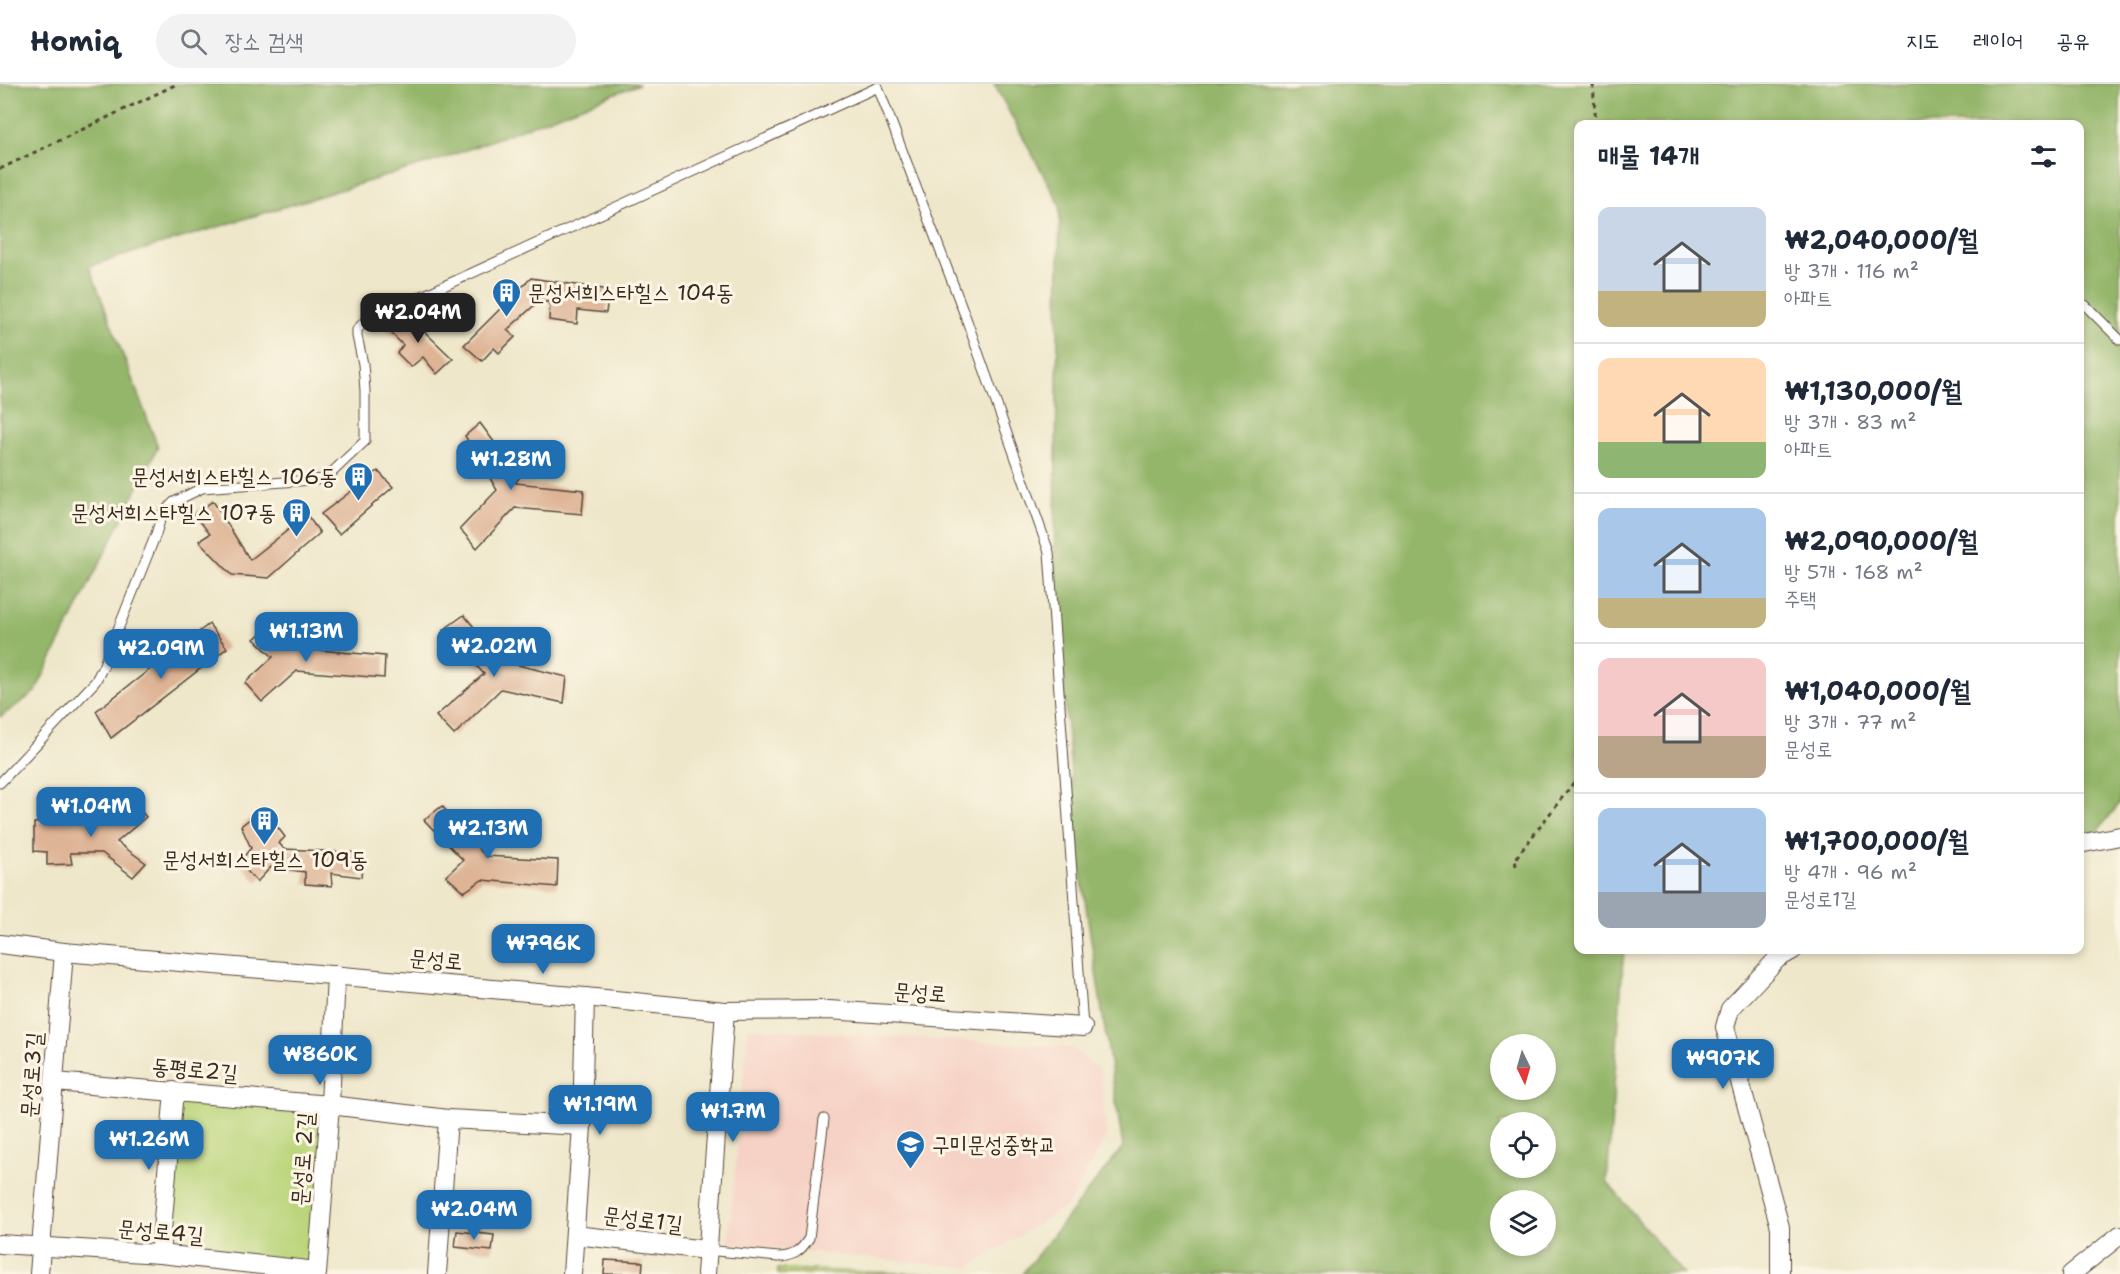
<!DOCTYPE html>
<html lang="ko">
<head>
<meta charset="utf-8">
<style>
	body { margin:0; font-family:"Shantell Sans","Poor Story",sans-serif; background:#f2f2f3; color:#1f2937; height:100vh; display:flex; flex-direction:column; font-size:22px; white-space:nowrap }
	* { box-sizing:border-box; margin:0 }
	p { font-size:20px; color:#747a83 }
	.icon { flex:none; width:33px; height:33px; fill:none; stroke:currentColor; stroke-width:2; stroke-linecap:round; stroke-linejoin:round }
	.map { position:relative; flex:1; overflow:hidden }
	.details { position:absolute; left:1574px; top:36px; width:510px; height:834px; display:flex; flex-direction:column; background:#fff; border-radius:12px; box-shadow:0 3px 9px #0003 }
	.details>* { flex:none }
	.needle { width:39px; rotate:175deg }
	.buttons { position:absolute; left:1490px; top:950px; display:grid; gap:12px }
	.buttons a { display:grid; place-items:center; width:66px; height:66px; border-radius:50%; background:#fff; box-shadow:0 3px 9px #0003; font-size:30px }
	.price { position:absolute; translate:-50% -51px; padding:0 14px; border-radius:12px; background:#1f6fb2; color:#fff; font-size:20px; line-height:39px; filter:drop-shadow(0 2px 3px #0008) }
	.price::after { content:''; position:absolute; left:50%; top:36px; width:18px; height:14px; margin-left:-9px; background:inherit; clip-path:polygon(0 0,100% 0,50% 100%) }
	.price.current { background:#222; color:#fff }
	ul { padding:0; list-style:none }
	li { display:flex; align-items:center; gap:18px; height:150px; padding:0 24px }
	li+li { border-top:2px solid #e0e1e3 }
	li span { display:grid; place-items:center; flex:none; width:168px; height:120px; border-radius:12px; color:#555 }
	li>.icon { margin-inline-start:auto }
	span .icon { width:72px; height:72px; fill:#fffc; stroke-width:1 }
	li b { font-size:26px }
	h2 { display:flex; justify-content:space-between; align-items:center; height:72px; padding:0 24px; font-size:26px }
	header { display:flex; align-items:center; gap:36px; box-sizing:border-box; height:84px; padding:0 30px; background:#fff; border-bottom:2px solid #e0e1e3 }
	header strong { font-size:28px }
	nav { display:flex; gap:33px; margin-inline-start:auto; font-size:21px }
	.search { width:420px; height:54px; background:#f2f2f3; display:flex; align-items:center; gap:15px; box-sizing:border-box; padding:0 21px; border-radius:33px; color:#747a83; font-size:22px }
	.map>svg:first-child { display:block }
	.built { fill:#f6d1c5 }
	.green { fill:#bbd57b; stroke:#7b804c; stroke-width:1.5 }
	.forest { fill:#94b66b; stroke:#687044; stroke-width:1.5; fill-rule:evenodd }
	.building { fill:#deb495 }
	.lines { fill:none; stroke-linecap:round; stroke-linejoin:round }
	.service-casing { stroke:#564638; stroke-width:11 }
	.minor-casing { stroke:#564638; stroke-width:20 }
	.path { stroke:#564638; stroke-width:3; stroke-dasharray:4.5 4.5; stroke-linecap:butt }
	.service { stroke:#fff; stroke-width:9 }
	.minor { stroke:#fff; stroke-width:18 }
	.labels { text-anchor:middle; stroke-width:6; stroke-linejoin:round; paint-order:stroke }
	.poi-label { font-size:22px; fill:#3b2a1e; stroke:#fcf5e5; text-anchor:start }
	.street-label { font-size:22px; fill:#3b2a1e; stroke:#fcf5e5 }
</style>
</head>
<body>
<header>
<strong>Homiq</strong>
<div class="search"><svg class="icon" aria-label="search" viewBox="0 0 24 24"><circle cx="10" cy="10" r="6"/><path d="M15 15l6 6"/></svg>장소 검색</div>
<nav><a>지도</a><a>레이어</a><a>공유</a></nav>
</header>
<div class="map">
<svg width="2120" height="1190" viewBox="0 0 2120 1190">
	<rect width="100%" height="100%" fill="#fcf5e5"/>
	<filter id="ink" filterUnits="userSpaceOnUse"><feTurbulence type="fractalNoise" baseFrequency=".0167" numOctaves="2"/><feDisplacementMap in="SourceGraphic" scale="12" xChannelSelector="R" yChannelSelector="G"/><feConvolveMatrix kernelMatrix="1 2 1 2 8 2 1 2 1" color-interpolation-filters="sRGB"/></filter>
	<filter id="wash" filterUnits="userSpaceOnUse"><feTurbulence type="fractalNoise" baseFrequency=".008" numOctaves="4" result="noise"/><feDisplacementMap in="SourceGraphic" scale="24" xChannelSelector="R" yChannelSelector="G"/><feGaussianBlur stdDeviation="1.35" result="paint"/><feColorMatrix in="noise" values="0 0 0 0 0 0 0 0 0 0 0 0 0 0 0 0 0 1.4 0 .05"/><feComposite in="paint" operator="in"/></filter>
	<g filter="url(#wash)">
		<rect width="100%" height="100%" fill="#eee7ca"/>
		<path class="built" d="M748,944L1071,963L1100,987L1107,1051L1068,1121L969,1184L728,1160Z"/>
		<g class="green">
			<path d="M174,1007L330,1021L317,1187L160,1170Z"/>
			<path d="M778,1185L936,1190H778Z"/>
		</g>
		<g class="forest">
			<path d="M0,0H640L445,74L89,182L158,363L35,608L0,633Z"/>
			<path d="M994,0H2120V719L2079,770V40H1578V866H1624L1607,1098L1683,1190H1022L1123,1063L1078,771L1054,495L1060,121ZM1500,960H1545V1005H1500ZM1500,1038H1545V1083H1500ZM1500,1116H1545V1161H1500Z"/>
		</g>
		<g id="blocks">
			<g class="building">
				<path d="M531,194L609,206L606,229L578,226L577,240L549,236L550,218H538L507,246L515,253L499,269L494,264L482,277L464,261Z"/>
				<path d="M404,228L453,275L437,290L423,273L411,283L397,269L403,261L386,244Z"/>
				<path d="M480,339L520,393L515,399L584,406L582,430L515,424L477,464L460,445L497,406L465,352Z"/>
				<path d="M378,387L393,403L339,450L321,430Z"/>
				<path d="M213,417L250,476L307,431L320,449L269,494L232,491L199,457L210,450L194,430Z"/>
				<path d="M464,531L502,577L567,593L564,619L501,605L454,651L436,632L484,590L443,546Z"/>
				<path d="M274,538L296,564L385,572L384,594L297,587L262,618L245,599L273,573L254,555Z"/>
				<path d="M209,540L227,564L111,654L96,627Z"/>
				<path d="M130,715L146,733L117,758L146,779L133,793L102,769H70L72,780L47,781V768L34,767V739L105,732Z"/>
				<path d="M442,722L485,772L558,776L557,803L482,796L464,808L446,792L463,776L424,736Z"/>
				<path d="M263,724L285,753L279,759L284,765L364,769L361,793L331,789L332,802L305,800V788L271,783L257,798L239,778L251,764L241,742Z"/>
				<path d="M457,1147L494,1151L492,1167L455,1163Z"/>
				<path d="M605,1176L643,1178L642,1190H604Z"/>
			</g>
		</g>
	</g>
	<g filter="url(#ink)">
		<use href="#blocks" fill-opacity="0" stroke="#564638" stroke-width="1.5"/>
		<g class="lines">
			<defs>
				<g id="service">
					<path d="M2085,221L2120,256"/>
					<path d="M0,699L95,598L103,583L156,450L162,430L174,418L202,404L325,395L365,357V307L363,280L357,252V246L363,239L878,3L966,234L1049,468L1083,943"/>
					<path d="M706,1166L778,1173C793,1173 801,1167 809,1154L824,1035"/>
				</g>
				<g id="minor">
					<path d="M2079,760L2120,752"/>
					<path d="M0,860L64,868L585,913L725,927L829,926L1083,943"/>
					<path d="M55,998L330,1021L448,1035L582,1042"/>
					<path d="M575,1151L706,1166"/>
					<path d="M0,1160L160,1170L317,1187"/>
					<path d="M160,1170L174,1007"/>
					<path d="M39,1190L64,868"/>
					<path d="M317,1190L330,1021L336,891"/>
					<path d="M437,1190L448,1035"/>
					<path d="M572,1190L582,1042L585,913"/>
					<path d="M706,1190L725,927"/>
					<path d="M1780,1190V1143L1725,943L1730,925L1777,875L1793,866"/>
					<path d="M2071,1190L2120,1151"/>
				</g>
			</defs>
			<use href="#service" class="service-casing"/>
			<use href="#minor" class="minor-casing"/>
			<g class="path">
				<path d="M1593,0L1596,40"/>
				<path d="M0,85L177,0"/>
				<path d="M1516,782L1515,775L1578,693"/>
			</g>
			<use href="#service" class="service"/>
			<use href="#minor" class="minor"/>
		</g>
	</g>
	<defs>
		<symbol id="building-pin" viewBox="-11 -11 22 30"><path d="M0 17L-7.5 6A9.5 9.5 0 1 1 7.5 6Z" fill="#1f6fb2" stroke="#fcf5e5"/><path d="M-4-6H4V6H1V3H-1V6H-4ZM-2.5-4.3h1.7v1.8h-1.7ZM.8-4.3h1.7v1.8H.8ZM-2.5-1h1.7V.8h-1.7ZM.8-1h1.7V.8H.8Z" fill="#fff"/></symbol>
		<symbol id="school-pin" viewBox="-11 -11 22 30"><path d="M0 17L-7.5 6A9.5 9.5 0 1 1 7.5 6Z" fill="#1f6fb2" stroke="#fcf5e5"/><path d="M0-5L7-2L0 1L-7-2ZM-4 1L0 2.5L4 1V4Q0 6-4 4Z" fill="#fff"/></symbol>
	</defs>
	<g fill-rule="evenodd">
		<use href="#building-pin" x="490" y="192" width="33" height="45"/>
		<use href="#building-pin" x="342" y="376" width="33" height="45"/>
		<use href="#building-pin" x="280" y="412" width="33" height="45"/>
		<use href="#building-pin" x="248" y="720" width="33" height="45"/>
		<use href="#school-pin" x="894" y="1044" width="33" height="45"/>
	</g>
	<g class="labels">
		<g class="poi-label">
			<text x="528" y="216">문성서희스타힐스 104동</text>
			<text x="337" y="400" text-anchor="end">문성서희스타힐스 106동</text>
			<text x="276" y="436" text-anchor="end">문성서희스타힐스 107동</text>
			<text x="265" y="783" text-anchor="middle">문성서희스타힐스 109동</text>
			<text x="932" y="1068">구미문성중학교</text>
		</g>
		<g class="street-label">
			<text transform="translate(436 875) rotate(5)" y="8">문성로</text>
			<text transform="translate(920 908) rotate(4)" y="8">문성로</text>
			<text transform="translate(195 985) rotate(5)" y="8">동평로2길</text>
			<text transform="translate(31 991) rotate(-86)" y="8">문성로3길</text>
			<text transform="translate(302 1075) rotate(-86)" y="8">문성로 2길</text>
			<text transform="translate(643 1135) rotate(7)" y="8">문성로1길</text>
			<text transform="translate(161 1147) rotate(5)" y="8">문성로4길</text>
		</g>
	</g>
</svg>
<div class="buttons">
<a><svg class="needle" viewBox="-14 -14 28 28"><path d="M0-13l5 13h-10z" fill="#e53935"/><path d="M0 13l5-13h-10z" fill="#747a83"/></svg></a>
<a><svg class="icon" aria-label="locate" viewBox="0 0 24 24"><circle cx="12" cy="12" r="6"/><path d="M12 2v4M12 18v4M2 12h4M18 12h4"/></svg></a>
<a><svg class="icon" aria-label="layers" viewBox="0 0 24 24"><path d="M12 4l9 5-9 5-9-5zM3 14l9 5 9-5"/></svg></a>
</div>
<b class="price current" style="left:418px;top:260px">₩2.04M</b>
<b class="price" style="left:511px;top:407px">₩1.28M</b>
<b class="price" style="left:306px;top:579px">₩1.13M</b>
<b class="price" style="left:494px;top:594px">₩2.02M</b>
<b class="price" style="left:161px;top:596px">₩2.09M</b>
<b class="price" style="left:91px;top:754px">₩1.04M</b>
<b class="price" style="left:488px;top:776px">₩2.13M</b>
<b class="price" style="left:543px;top:891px">₩796K</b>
<b class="price" style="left:320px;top:1002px">₩860K</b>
<b class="price" style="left:1723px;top:1006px">₩907K</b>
<b class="price" style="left:600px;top:1052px">₩1.19M</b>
<b class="price" style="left:733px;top:1059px">₩1.7M</b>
<b class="price" style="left:149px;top:1087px">₩1.26M</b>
<b class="price" style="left:474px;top:1157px">₩2.04M</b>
<section class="details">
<h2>매물 14개<svg class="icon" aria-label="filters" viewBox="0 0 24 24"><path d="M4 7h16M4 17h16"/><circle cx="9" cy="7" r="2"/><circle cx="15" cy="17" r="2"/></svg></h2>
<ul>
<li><span style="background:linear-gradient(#c9d6e8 70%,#c2b280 0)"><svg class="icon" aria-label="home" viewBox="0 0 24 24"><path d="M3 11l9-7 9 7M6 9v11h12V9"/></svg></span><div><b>₩2,040,000/월</b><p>방 3개 · 116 m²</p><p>아파트</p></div></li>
<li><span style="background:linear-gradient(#ffd9b3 70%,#8fb573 0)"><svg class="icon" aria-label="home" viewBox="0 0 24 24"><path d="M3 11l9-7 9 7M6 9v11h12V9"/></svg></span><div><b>₩1,130,000/월</b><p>방 3개 · 83 m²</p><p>아파트</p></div></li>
<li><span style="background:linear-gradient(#a9c7e8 75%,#c2b280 0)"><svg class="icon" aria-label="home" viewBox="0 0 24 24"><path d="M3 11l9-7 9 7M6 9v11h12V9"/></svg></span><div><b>₩2,090,000/월</b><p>방 5개 · 168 m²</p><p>주택</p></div></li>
<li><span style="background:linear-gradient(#f6c9c9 65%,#b9a48a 0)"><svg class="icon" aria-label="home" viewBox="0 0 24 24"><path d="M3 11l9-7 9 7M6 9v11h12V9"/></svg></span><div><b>₩1,040,000/월</b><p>방 3개 · 77 m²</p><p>문성로</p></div></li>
<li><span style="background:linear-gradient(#a9c7e8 70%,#9aa5b1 0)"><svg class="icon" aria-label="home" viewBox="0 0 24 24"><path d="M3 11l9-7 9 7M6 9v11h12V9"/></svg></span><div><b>₩1,700,000/월</b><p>방 4개 · 96 m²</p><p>문성로1길</p></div></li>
</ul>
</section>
</div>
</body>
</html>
